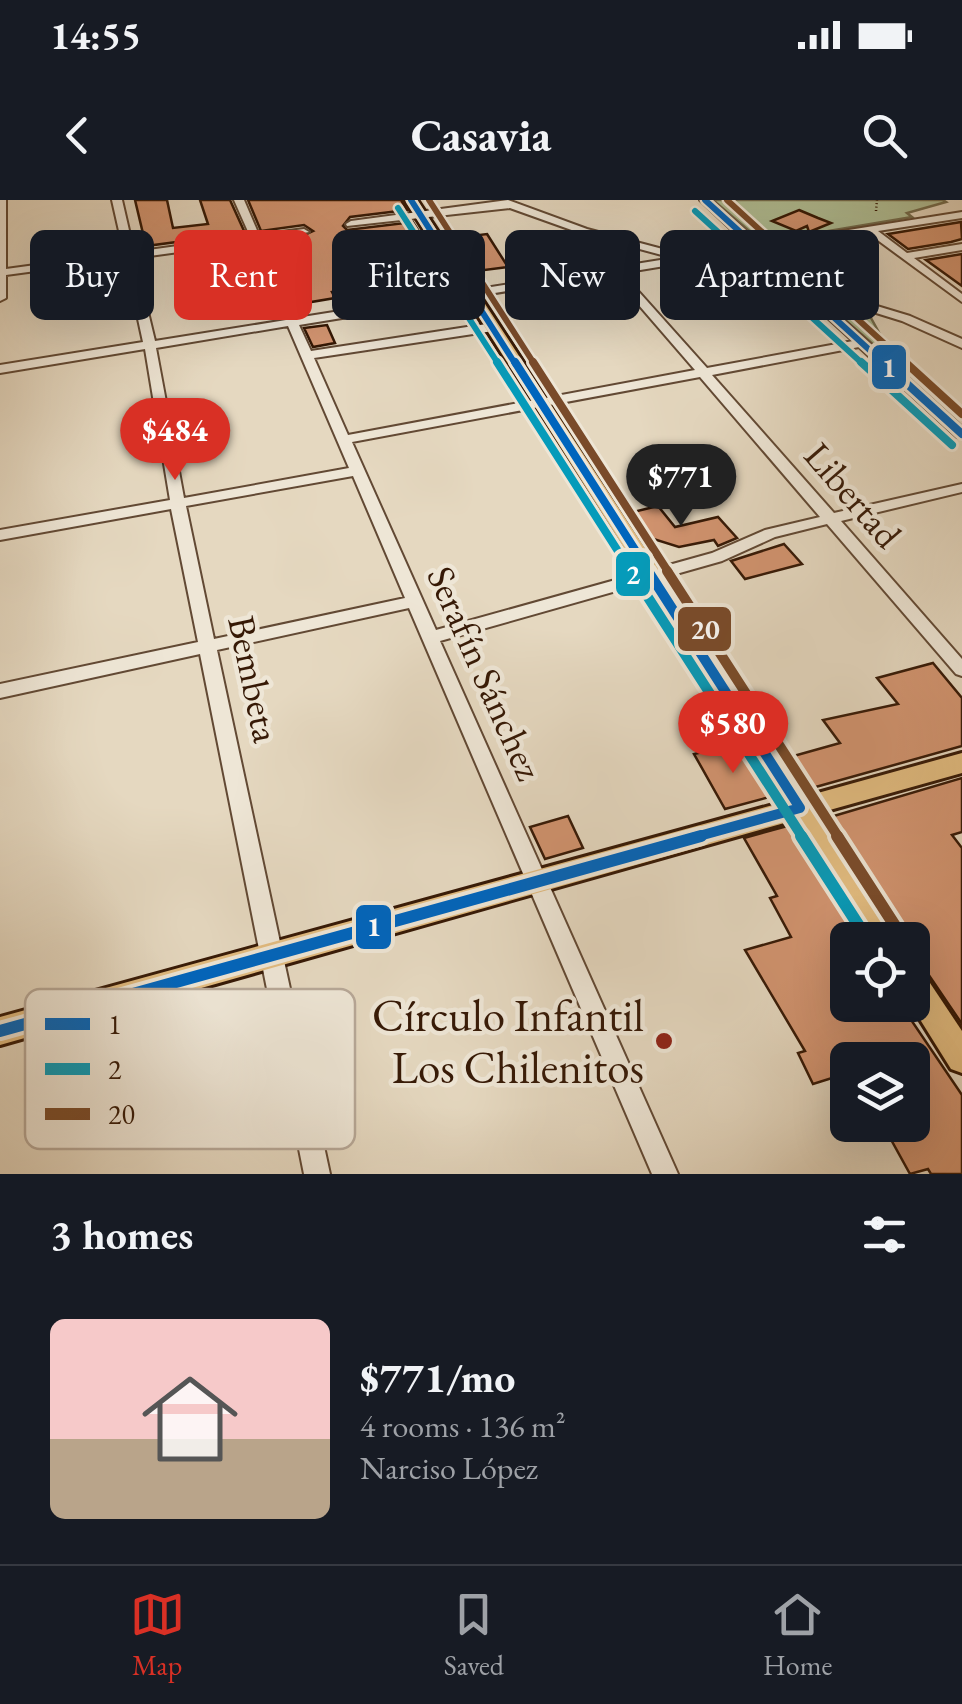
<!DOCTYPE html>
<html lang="en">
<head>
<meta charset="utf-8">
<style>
	body { margin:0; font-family:"EB Garamond",serif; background:#242831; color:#f1f3f6; height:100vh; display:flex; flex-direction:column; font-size:38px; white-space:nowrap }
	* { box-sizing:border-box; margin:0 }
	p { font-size:32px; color:#9ea1a6 }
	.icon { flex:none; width:55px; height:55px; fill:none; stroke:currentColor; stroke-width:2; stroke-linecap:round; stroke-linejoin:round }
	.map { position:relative; height:974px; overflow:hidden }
	.side { display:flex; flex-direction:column; background:#171b24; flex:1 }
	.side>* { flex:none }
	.hud { position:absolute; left:30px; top:30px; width:902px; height:90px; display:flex; gap:20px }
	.controls { position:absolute; left:830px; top:722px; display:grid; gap:20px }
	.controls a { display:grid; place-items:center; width:100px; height:100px; border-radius:15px; background:#171b24; box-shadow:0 10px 40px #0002; font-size:50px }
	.price { position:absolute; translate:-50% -85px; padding:0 22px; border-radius:35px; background:#d93025; color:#fff; font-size:32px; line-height:65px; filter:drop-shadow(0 2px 5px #0008) }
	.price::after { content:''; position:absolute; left:50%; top:60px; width:30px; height:22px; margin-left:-15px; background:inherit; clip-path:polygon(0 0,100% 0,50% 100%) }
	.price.selected { background:#222; color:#fff }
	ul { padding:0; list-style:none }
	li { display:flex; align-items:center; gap:30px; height:250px; padding:0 50px }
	li span { display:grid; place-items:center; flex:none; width:280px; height:200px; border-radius:15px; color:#555 }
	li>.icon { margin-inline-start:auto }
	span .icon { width:120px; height:120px; fill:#fffc; stroke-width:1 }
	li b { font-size:42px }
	h2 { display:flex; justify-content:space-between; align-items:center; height:120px; padding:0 50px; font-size:42px }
	.tag { padding:0 35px; border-radius:15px; background:#171b24; box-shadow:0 10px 40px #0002; font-size:35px; line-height:90px }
	.tag.selected { background:#d93025; color:#fff }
	.status { display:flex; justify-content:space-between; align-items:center; height:70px; padding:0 50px; background:#171b24; direction:ltr }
	.status svg { height:28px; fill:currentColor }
	header { display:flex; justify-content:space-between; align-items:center; height:130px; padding:0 50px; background:#171b24; font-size:45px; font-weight:700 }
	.tab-bar { display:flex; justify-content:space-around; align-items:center; height:140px; border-top:2px solid #363941; background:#171b24; font-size:28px; color:#9ea1a6 }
	.tab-bar a { display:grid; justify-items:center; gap:5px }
	.tab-bar .selected { color:#d93025 }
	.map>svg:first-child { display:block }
	.green { fill:#b0bf96; stroke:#736c4e; stroke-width:2.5 }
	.building { fill:#d29470; stroke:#361906; stroke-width:2.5 }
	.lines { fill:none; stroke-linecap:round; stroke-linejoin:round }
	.minor-casing { stroke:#624934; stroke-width:4 }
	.major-casing { stroke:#361906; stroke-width:6 }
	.path { stroke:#361906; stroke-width:2.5; stroke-dasharray:1 2.5; stroke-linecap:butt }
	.minor { fill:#eee6d6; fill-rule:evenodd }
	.major { fill:#e2bc80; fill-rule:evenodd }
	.bus-1-far3-casing { stroke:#eee6d6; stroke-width:11 }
	.bus-1-far2-casing { stroke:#eee6d6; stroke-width:14 }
	.bus-1-far1-casing { stroke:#eee6d6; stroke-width:18 }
	.bus-1-casing { stroke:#eee6d6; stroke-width:20 }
	.bus-2-far3-casing { stroke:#eee6d6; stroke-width:11 }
	.bus-2-far2-casing { stroke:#eee6d6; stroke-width:14 }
	.bus-2-far1-casing { stroke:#eee6d6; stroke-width:18 }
	.bus-2-casing { stroke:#eee6d6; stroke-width:20 }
	.bus-3-far3-casing { stroke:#eee6d6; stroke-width:11 }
	.bus-3-far2-casing { stroke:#eee6d6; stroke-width:14 }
	.bus-3-far1-casing { stroke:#eee6d6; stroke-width:18 }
	.bus-3-casing { stroke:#eee6d6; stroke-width:20 }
	.bus-1-far3 { stroke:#0065bd; stroke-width:6 }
	.bus-1-far2 { stroke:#0065bd; stroke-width:8 }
	.bus-1-far1 { stroke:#0065bd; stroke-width:10 }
	.bus-1 { stroke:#0065bd; stroke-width:12 }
	.bus-2-far3 { stroke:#059bba; stroke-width:6 }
	.bus-2-far2 { stroke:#059bba; stroke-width:8 }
	.bus-2-far1 { stroke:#059bba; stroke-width:10 }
	.bus-2 { stroke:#059bba; stroke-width:12 }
	.bus-3-far3 { stroke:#7a4b2a; stroke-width:6 }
	.bus-3-far2 { stroke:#7a4b2a; stroke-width:8 }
	.bus-3-far1 { stroke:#7a4b2a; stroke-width:10 }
	.bus-3 { stroke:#7a4b2a; stroke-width:12 }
	.poi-dot { fill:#8f2418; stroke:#eee6d6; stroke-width:4 }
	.labels { text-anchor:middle; stroke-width:9; stroke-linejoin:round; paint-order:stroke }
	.street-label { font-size:38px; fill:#361906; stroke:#eee6d6 }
	.near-poi-label { font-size:45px; fill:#361906; stroke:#eee6d6; text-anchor:end }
	.key { fill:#eee6d6; stroke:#b7a898; stroke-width:2.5 }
	.key-label { font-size:28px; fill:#361906 }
	.line-badge { stroke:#eee6d6; stroke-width:4 }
	.badge-label { font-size:28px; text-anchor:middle; font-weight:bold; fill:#fff }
</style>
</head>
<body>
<div class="status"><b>14:55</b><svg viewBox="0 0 49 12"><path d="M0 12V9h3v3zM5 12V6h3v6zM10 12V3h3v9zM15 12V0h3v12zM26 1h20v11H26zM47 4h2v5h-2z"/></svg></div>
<header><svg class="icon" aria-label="back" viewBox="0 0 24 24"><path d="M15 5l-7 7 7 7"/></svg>Casavia<svg class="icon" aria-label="search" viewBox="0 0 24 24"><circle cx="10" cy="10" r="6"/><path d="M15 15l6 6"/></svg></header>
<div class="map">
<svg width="962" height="974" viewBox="0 0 962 974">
	<rect width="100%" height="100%" fill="#e5d8c0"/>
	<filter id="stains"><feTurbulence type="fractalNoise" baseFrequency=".002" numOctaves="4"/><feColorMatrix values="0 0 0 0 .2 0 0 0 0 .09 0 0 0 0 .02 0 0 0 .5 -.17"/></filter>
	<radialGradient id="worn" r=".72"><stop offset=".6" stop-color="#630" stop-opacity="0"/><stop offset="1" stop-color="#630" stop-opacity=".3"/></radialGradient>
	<g class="green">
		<path d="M713,0H943L946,2L907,13L912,17L769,41L754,35Z"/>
		<path d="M815,94L866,109L897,165Z"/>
	</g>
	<g class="building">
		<path d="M135,0H167L173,28L208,24L200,0H230L245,33L146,46Z"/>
		<path d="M248,0H401L407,10L350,17L343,26L347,30L413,22L449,78L412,83L418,95L396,98L388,83L332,92L335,98L311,102L308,96L292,98L279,68L306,64L295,39L313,31L304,25L261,31Z"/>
		<path d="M799,10L818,18L831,23L809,32L807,26L796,31L772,21Z"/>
		<path d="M961,22L962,39L951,42L908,49L888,34Z"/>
		<path d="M487,34L508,67L469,72L447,39Z"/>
		<path d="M962,54V86L926,60Z"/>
		<path d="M327,125L335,143L313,147L304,128Z"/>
		<path d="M658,306L675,327L718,317L737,338L718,346L714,340L679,347L647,337L629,313Z"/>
		<path d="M784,344L802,364L745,379L731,361Z"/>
		<path d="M933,463L962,498V546L812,588L790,557L840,543L823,520L898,504L877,478Z"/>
		<path d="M740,543L773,596L725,609L694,554Z"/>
		<path d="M962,578V632L952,635L962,648V824L924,768L912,740L827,618Z"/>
		<path d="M568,616L583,648L545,659L530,627Z"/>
		<path d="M791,625L862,740H848V805H901L962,895V974H931L928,969L910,974L883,925H912V860H848V873L813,884L798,853L805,851L745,750L791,737L770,698L777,696L744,638Z"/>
	</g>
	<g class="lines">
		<defs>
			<path id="minor" d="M0,0H6V69L124,53L112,0H122L134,52L250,36L234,0H244L259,35L304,29L309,32L262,41L296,118L673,58L580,33L510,8L347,26L346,24L351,21L508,0L587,29L689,56L749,46L700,0H711L760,44L962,12V18L878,31L907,53L962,44V50L914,58L962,94V102L868,33L766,50L804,84L910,116L962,139V148L902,121L815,94L962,227V238L957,237L859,147L712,175L834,313L962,284V292L841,321L962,459V476L956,474L827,324L775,337L722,361L440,441L678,974H652L409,408L217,450L330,974H304L200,454L0,498V484L198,442L171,309L0,340V330L170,300L145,149L0,173V165L143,142L125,59L6,75V98L0,101ZM252,42L286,120L155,141L135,58ZM755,51L786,79L705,59ZM689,62L796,89L853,141L707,168L622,73ZM612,74L695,170L348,235L314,158L493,131L499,127L493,123L311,151L299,125ZM288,126L349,268L184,298L156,148ZM700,177L820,317L765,330L712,353L436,430L352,242ZM353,276L405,398L214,439L186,306Z"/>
			<g id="major">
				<path d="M405,0H417L807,596L962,553V573L819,613L900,740H871L795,620L0,845V817L784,602Z"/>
				<path d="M912,768L922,771L962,831V873L951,869L911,805Z"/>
			</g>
		</defs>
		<use href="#minor" class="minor-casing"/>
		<use href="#major" class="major-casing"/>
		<path class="path" d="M876,11L877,0"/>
		<use href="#minor" class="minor"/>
		<use href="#major" class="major"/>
		<defs>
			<g id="bus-1-far3">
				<path d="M411,0L516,165"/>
				<path d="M705,0L886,165"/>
			</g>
			<g id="bus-1-far2">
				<path d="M515,162L650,373"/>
				<path d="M883,162L962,234"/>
			</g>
			<path id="bus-1-far1" d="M648,371L800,608L692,638"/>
			<path id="bus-1" d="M0,831L701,636"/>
			<g id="bus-2-far3">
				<path d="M398,8L499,165"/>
				<path d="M695,11L864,165"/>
			</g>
			<g id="bus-2-far2">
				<path d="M497,162L632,373"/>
				<path d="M861,162L952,245"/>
			</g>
			<path id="bus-2-far1" d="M631,371L803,638"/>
			<path id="bus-2" d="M801,636L868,740"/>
			<g id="bus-3-far3">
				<path d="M429,0L535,165"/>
				<path d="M727,0L908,165"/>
			</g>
			<g id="bus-3-far2">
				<path d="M533,162L669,373"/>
				<path d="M905,162L962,214"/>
			</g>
			<path id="bus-3-far1" d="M667,371L839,638"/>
			<path id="bus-3" d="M837,636L899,732"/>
		</defs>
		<use href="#bus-1-far3" class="bus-1-far3-casing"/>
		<use href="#bus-1-far2" class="bus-1-far2-casing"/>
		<use href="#bus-1-far1" class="bus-1-far1-casing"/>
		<use href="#bus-1" class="bus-1-casing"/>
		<use href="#bus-2-far3" class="bus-2-far3-casing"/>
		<use href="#bus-2-far2" class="bus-2-far2-casing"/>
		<use href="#bus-2-far1" class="bus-2-far1-casing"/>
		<use href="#bus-2" class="bus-2-casing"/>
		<use href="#bus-3-far3" class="bus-3-far3-casing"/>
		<use href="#bus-3-far2" class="bus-3-far2-casing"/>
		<use href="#bus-3-far1" class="bus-3-far1-casing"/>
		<use href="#bus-3" class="bus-3-casing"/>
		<use href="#bus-1-far3" class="bus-1-far3"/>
		<use href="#bus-1-far2" class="bus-1-far2"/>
		<use href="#bus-1-far1" class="bus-1-far1"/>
		<use href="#bus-1" class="bus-1"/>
		<use href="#bus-2-far3" class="bus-2-far3"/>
		<use href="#bus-2-far2" class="bus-2-far2"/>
		<use href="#bus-2-far1" class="bus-2-far1"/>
		<use href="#bus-2" class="bus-2"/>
		<use href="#bus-3-far3" class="bus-3-far3"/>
		<use href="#bus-3-far2" class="bus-3-far2"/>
		<use href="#bus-3-far1" class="bus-3-far1"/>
		<use href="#bus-3" class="bus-3"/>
	</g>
	<circle class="poi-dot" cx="664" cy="841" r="10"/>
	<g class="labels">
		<g class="street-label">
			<text transform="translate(853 295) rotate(49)" y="13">Libertad</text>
			<text transform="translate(485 473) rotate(66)" y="13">Serafín Sánchez</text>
			<text transform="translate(254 479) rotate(78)" y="13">Bembeta</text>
		</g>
		<g class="near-poi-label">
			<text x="644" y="831">Círculo Infantil<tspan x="644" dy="52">Los Chilenitos</tspan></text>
		</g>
	</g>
	<rect x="25" y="789" width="330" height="160" rx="15" class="key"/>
	<rect x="45" y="818" width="45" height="12" fill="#0065bd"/>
	<rect x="45" y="863" width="45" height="12" fill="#059bba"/>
	<rect x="45" y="908" width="45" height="12" fill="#7a4b2a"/>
	<g class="key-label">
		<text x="108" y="834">1</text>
		<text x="108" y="879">2</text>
		<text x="108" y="924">20</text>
	</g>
	<g class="line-badge">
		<rect x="870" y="143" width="38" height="48" rx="10" fill="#0065bd"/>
		<rect x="614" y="350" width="38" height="48" rx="10" fill="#059bba"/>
		<rect x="676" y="405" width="57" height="48" rx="10" fill="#7a4b2a"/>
		<rect x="354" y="703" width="39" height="48" rx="10" fill="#0065bd"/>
	</g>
	<g class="badge-label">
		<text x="889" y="177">1</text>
		<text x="633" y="384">2</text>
		<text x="705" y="439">20</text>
		<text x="374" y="736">1</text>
	</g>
	<rect width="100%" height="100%" filter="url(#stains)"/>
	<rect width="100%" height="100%" fill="url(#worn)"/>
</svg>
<div class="controls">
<a><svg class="icon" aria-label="locate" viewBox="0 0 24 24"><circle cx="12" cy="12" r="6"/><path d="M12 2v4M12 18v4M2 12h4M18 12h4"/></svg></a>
<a><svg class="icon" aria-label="layers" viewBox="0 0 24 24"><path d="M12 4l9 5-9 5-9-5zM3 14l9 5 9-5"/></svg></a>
</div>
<b class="price" style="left:175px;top:283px">$484</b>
<b class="price selected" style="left:681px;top:329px">$771</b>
<b class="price" style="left:733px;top:576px">$580</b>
<div class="hud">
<a class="tag">Buy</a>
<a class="tag selected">Rent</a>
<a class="tag">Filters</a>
<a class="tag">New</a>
<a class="tag">Apartment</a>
</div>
</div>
<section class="side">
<h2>3 homes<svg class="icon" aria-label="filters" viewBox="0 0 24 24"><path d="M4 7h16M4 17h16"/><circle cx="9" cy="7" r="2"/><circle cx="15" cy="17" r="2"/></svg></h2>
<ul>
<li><span style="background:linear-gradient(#f6c9c9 60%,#b9a48a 0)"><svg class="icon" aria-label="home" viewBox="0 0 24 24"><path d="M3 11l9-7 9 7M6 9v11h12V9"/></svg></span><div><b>$771/mo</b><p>4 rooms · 136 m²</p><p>Narciso López</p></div></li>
</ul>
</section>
<nav class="tab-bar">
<a class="selected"><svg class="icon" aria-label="map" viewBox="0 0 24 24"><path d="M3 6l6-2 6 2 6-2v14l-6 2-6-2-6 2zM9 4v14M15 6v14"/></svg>Map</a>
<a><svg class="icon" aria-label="saved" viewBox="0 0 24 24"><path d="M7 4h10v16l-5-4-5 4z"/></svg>Saved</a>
<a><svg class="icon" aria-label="home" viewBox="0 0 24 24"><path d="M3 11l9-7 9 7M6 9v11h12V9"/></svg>Home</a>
</nav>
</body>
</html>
